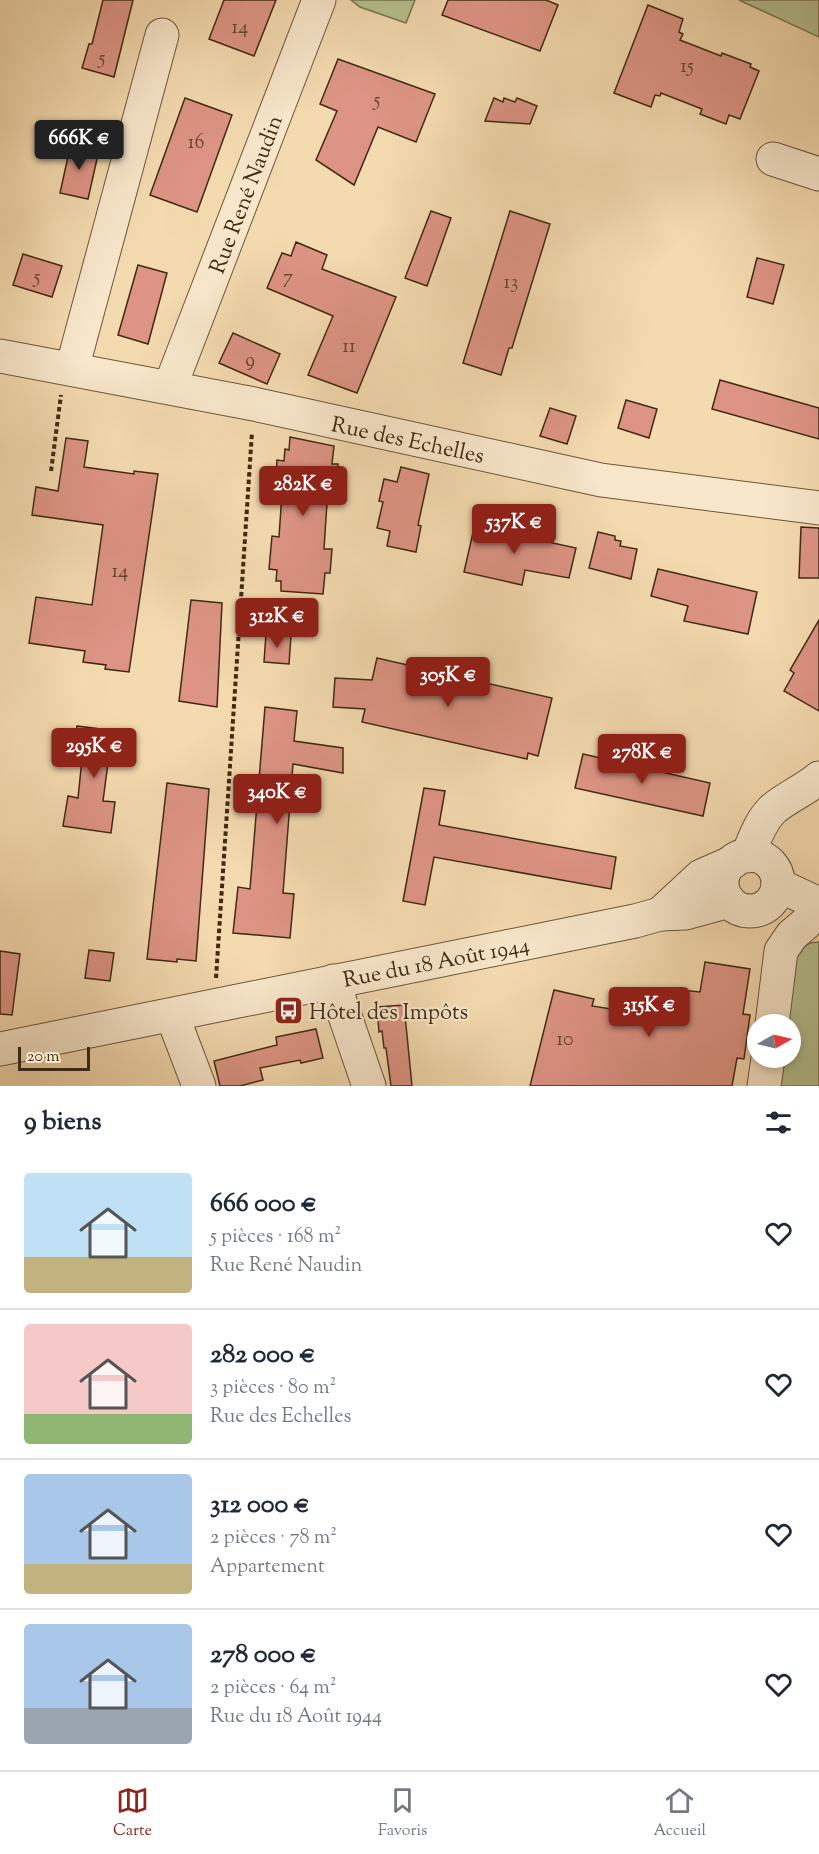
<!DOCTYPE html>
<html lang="fr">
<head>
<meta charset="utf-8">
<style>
	body { margin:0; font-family:"Sorts Mill Goudy",serif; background:#f2f2f3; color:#1f2937; height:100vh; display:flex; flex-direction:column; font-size:22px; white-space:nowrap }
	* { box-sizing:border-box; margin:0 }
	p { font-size:20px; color:#747a83 }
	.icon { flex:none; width:33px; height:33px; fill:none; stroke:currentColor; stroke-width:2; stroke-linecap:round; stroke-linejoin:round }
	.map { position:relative; height:1086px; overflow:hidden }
	.panel { display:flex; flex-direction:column; background:#fff; flex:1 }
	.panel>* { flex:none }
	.needle { width:39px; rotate:82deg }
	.buttons { position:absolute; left:747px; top:1014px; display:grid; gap:12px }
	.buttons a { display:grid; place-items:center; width:54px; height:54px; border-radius:50%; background:#fff; box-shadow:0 3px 9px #0003; font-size:30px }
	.scale { position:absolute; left:18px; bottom:15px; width:72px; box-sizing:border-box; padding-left:6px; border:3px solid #402b12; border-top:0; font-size:16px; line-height:21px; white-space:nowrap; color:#402b12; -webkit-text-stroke:4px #f8e7cb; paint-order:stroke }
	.price { position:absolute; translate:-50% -51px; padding:0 14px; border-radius:6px; background:#8f2418; color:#fff; font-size:20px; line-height:39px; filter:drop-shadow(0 2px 3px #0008) }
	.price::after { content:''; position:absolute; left:50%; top:36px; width:18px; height:14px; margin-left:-9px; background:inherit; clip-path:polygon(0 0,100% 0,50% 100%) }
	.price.on { background:#222; color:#fff }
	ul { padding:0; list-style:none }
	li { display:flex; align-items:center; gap:18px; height:150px; padding:0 24px }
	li+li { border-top:2px solid #e0e1e3 }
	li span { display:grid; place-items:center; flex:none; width:168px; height:120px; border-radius:6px; color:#555 }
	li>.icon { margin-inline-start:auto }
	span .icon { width:72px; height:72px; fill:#fffc; stroke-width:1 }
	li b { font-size:26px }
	h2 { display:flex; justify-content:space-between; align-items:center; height:72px; padding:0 24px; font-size:26px }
	.menu { display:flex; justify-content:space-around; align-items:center; height:84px; border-top:2px solid #e0e1e3; background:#fff; font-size:16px; color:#747a83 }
	.menu a { display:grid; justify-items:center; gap:3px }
	.menu .on { color:#8f2418 }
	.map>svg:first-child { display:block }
	.green { fill:#b6c18f; stroke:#7b7650; stroke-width:1.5 }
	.building { fill:#dd9484; stroke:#402b12; stroke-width:1.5 }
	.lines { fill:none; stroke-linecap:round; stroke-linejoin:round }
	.minor-casing { stroke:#6d5739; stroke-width:35 }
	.path { stroke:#402b12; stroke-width:4; stroke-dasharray:4.5 3; stroke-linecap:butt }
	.minor { stroke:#f8e7cb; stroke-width:33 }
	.labels { text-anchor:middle; stroke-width:4.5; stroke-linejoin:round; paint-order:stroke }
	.number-label { font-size:20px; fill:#67452e }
	.street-label { font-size:22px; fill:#402b12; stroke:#f8e7cb }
	.poi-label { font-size:22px; fill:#402b12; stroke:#f8e7cb; text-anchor:start }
</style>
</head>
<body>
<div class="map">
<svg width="819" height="1086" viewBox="0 0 819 1086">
	<rect width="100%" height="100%" fill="#f4daaf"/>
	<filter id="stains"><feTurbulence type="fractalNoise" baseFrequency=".00333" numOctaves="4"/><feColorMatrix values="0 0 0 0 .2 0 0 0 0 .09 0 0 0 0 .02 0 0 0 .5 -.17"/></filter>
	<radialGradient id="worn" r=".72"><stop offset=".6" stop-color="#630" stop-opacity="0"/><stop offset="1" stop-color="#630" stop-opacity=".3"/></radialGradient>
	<g class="green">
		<path d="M351,0H415L406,23L360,7Z"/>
		<path d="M739,0H819V37Z"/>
		<path d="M819,942V1086H764L768,1058H790V1024H772L780,964L810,943Z"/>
	</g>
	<g class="building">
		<path d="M103,0H133L114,77L82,68L89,44H92Z"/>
		<path d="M224,0H276L254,56L209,39Z"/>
		<path d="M448,0H546L558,5L540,51L442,15Z"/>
		<path d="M648,5L683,19L679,32L683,34L680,40L721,56L722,53L751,64L750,67L759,71L740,119L729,115L726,124L700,114L702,109L661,93L660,96L655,95L651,107L614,93Z"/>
		<path d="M338,59L435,94L416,142L378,127L354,185L316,160L337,111L320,104Z"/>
		<path d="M185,98L232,115L197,212L150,195Z"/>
		<path d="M494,98L503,102L504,98L515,102L517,98L537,106L530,124L485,121Z"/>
		<path d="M71,143L99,150L88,199L60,193Z"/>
		<path d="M431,211L451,218L427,286L405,278Z"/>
		<path d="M510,211L550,224L515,338L512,348H509L501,375L463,363Z"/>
		<path d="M296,242L327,255L322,269L396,297L357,393L308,375L333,316L267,288L282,253L291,256Z"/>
		<path d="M23,254L62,266L52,297L13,285Z"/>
		<path d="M757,258L784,265L773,304L747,297Z"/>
		<path d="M138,265L167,273L148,344L118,335Z"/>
		<path d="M233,333L280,354L267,384L219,363Z"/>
		<path d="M720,380L819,408V439L712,409Z"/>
		<path d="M626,400L657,409L649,438L618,428Z"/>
		<path d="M550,408L576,416L567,444L540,436Z"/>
		<path d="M290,437L334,446L332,464H338L336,488L328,487L324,549H332L330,573H325L323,594L281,591V581H276L277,570L269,569L272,536L279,537L282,493H275L277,460L284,461L285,449L289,450Z"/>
		<path d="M66,438L88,441L84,467L134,474V471L158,474L129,672L105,669L106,665L83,662L85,651L29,643L36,597L92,605L103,525L32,515L36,487L58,491Z"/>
		<path d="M401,467L429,474L418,525L421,526L416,552L387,546L390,531L377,528L383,502L379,501L384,479L397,482Z"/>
		<path d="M485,516L503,519L501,530L508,531L507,533L576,548L569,578L525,570L522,585L464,572L475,524L482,526Z"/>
		<path d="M801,527L819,528V578H799Z"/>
		<path d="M598,532L615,536V540L621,541L620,546L637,549L631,579L589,568Z"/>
		<path d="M658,569L757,592L748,634L684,621L688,606L651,596Z"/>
		<path d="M191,600L222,603L217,707L179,701Z"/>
		<path d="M819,620V711L784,691L794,673L790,670Z"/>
		<path d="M266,634L291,636L289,664L264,662Z"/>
		<path d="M377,658L552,698L538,756L528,753L527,759L362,722L365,709L333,707L335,678L372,680Z"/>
		<path d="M265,707L297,711L294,741L343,748V773L293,764L283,893L294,894L290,938L233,933L238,887L250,889Z"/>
		<path d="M77,726L124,732L119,764L108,763L103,801L115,802L111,833L63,826L68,796L78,798L82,759L73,757Z"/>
		<path d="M583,754L710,783L703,816L575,788Z"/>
		<path d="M167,783L209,789L196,961L177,959V962L147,959Z"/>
		<path d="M424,788L445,791L439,825L616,857L611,889L434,857L425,905L403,901Z"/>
		<path d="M89,950L114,953L110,981L85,978Z"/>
		<path d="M0,951L20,954L12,1015L0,1014Z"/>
		<path d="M705,962L750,969L743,1014L750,1015L744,1059L737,1058L732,1086H530L554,990L594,999L592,1006L667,1018L671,989L700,992Z"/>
		<path d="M404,1005L412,1086H391L386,1048H384L382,1031L379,1032L377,1007Z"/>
		<path d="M316,1029L323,1058L301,1063L300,1060L260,1068L263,1080L240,1086H220L214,1061L277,1045L276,1037Z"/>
	</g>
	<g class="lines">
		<defs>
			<g id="minor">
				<path d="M773,159L819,174"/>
				<path d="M0,356L254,404L601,480L819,508"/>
				<path d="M72,369L162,35"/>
				<path d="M170,387L319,0"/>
				<circle cx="750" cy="883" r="28"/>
				<path d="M747,856C754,841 760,822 772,810C785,798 805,790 819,778"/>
				<path d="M778,885L819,904"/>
				<path d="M660,914L701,876L733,862"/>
				<path d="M333,981L369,1086"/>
				<path d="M172,1015L199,1086"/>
				<path d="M772,1024L781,951L792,935L805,924"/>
				<path d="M0,1049L635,921L660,914L685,913L729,901"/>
				<path d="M764,1086L768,1058"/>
			</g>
		</defs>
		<use href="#minor" class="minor-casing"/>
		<g class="path">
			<path d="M51,471L61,395"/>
			<path d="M216,978L252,432"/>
		</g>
		<use href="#minor" class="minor"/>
	</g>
	<defs>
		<symbol id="bus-square" viewBox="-11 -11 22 22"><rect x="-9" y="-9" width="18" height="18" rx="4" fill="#8f2418" stroke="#f8e7cb"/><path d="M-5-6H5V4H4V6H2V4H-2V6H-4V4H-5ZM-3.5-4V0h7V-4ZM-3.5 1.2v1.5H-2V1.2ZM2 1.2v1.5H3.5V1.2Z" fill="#fff"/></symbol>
	</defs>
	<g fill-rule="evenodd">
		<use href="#bus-square" x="272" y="994" width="33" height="33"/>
	</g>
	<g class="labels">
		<g class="number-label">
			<text x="240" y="33">14</text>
			<text x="102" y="64">5</text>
			<text x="687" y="72">15</text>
			<text x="377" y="106">5</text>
			<text x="196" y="148">16</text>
			<text x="37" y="283">5</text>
			<text x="288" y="283">7</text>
			<text x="511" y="288">13</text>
			<text x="349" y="352">11</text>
			<text x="250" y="366">9</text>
			<text x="120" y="577">14</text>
			<text x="565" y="1045">10</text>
		</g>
		<g class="street-label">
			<text transform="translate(245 194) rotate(-69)" y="8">Rue René Naudin</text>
			<text transform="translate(408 439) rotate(12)" y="8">Rue des Echelles</text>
			<text transform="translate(436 961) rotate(-11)" y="8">Rue du 18 Août 1944</text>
		</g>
		<g class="poi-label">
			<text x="309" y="1019">Hôtel des Impôts</text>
		</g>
	</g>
	<rect width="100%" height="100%" filter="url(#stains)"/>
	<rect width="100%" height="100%" fill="url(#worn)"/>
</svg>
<div class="buttons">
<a><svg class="needle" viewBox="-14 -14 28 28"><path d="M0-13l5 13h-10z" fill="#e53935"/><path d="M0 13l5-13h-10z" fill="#747a83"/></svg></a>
</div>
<div class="scale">20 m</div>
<b class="price on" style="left:79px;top:171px">666K €</b>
<b class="price" style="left:303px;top:517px">282K €</b>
<b class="price" style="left:514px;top:555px">537K €</b>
<b class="price" style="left:277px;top:649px">312K €</b>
<b class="price" style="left:448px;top:708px">305K €</b>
<b class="price" style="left:94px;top:779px">295K €</b>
<b class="price" style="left:642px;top:785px">278K €</b>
<b class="price" style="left:277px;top:825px">340K €</b>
<b class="price" style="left:649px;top:1038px">315K €</b>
</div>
<section class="panel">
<h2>9 biens<svg class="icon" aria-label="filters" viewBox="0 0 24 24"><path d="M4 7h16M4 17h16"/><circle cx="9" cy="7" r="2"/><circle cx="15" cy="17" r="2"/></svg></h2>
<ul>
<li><span style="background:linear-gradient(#bfe0f5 70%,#c2b280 0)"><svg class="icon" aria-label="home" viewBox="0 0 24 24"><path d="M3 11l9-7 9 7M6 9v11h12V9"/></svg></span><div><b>666 000 €</b><p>5 pièces · 168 m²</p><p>Rue René Naudin</p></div><svg class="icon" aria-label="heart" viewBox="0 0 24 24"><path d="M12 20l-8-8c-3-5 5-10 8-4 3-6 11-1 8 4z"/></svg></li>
<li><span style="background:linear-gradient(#f6c9c9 75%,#8fb573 0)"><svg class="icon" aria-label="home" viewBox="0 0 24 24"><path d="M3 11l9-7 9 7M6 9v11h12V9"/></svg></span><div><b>282 000 €</b><p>3 pièces · 80 m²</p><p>Rue des Echelles</p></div><svg class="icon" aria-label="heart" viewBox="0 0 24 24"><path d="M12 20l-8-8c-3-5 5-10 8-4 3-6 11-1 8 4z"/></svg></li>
<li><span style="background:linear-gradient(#a9c7e8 75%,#c2b280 0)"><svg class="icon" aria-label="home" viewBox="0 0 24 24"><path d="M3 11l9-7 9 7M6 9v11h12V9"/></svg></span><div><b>312 000 €</b><p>2 pièces · 78 m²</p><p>Appartement</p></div><svg class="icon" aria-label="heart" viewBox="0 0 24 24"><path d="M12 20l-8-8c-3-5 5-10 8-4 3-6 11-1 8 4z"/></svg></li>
<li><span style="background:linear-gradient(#a9c7e8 70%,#9aa5b1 0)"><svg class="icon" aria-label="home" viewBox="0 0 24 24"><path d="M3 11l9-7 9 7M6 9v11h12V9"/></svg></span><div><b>278 000 €</b><p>2 pièces · 64 m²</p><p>Rue du 18 Août 1944</p></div><svg class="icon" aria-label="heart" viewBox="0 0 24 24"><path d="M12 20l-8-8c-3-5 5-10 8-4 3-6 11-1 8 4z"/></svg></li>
</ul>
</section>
<nav class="menu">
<a class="on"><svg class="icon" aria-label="map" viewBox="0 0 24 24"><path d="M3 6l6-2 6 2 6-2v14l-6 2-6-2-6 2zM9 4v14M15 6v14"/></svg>Carte</a>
<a><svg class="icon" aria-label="saved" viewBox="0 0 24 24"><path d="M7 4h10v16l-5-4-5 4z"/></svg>Favoris</a>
<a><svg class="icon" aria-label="home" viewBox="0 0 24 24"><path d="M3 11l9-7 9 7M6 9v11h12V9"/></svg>Accueil</a>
</nav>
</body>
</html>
